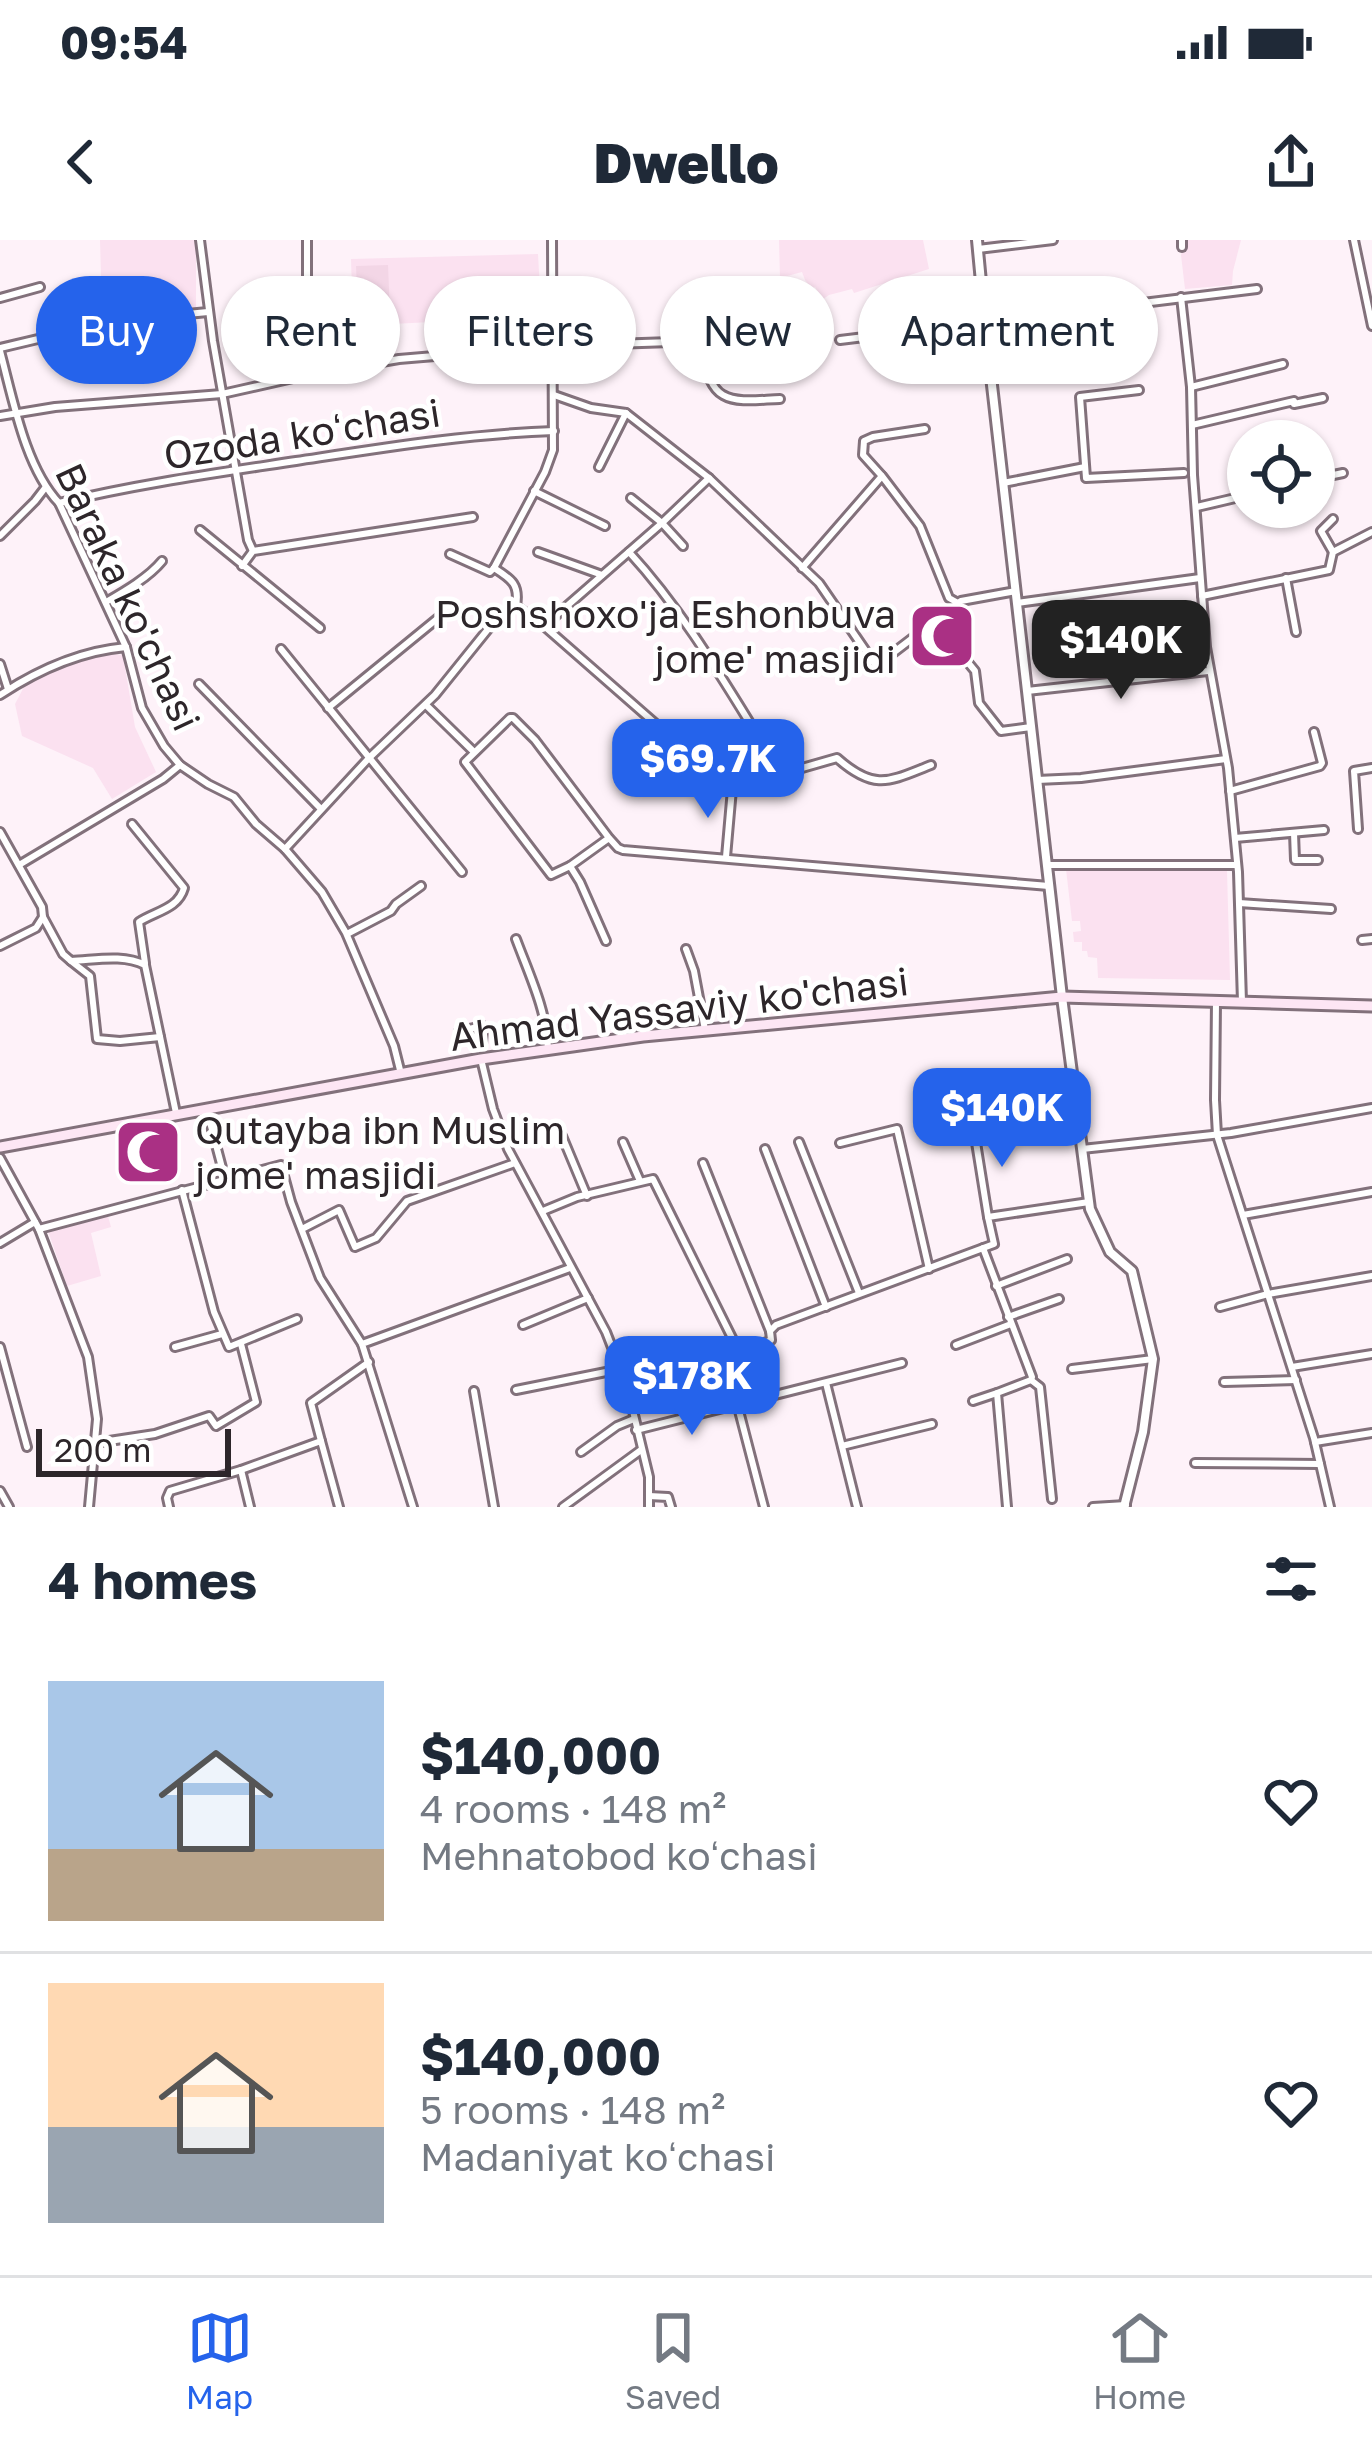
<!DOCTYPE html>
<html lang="en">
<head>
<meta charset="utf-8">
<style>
	body { margin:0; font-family:"Golos Text",sans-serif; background:#f6f6f7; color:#1f2937; height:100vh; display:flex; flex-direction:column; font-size:45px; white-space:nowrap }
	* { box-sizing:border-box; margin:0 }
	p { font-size:39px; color:#747a83 }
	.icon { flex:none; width:66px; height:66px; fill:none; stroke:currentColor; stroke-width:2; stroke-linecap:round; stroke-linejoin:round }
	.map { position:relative; height:1267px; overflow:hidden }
	.sheet { display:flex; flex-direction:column; background:#fff; flex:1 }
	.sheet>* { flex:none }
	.banner { position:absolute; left:36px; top:36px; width:1302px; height:108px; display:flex; gap:24px }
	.buttons { position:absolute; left:1227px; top:180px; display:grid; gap:24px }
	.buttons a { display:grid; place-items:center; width:108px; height:108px; border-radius:50%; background:#fff; box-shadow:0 3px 9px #0004; font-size:60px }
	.scale { position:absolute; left:36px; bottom:30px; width:195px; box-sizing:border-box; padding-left:12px; border:6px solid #2d262a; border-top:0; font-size:33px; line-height:42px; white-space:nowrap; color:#2d262a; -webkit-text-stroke:9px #fff; paint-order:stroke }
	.price { position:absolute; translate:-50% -102px; padding:0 27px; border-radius:24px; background:#2563eb; color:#fff; font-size:39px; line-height:78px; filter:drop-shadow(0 3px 6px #0008) }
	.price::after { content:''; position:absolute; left:50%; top:72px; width:36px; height:27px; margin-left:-18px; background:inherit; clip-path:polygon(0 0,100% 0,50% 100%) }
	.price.current { background:#222; color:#fff }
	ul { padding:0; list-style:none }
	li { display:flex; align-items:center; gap:36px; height:300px; padding:0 48px }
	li+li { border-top:3px solid #e0e1e3 }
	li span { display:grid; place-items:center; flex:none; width:336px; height:240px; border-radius:0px; color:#555 }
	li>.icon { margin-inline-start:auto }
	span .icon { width:144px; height:144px; fill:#fffc; stroke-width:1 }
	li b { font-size:51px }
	h2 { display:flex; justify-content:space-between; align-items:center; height:144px; padding:0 48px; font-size:51px }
	.chip { padding:0 42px; border-radius:54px; background:#fff; box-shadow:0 3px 9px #0004; font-size:42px; line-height:108px }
	.chip.current { background:#2563eb; color:#fff }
	.status { display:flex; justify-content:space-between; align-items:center; height:84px; padding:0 60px; background:#fff; direction:ltr }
	.status svg { height:33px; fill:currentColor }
	header { display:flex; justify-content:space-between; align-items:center; height:156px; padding:0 48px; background:#fff; font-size:54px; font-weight:800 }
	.menu { display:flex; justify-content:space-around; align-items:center; height:168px; border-top:3px solid #e0e1e3; background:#fff; font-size:33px; color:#747a83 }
	.menu a { display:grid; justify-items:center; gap:6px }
	.menu .current { color:#2563eb }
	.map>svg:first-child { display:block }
	.built { fill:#fbe1f0 }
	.park { fill:#f3d6e6 }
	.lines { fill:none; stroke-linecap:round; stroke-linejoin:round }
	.minor-casing { stroke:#82717b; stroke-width:12 }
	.tertiary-casing { stroke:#82717b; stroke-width:14 }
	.secondary-casing { stroke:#82717b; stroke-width:15 }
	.minor { stroke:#fff; stroke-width:6 }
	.tertiary { stroke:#fff; stroke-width:8 }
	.secondary { stroke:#fde6f4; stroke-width:9 }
	.labels { text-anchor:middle; stroke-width:9; stroke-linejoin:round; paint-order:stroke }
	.street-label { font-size:39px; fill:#2d262a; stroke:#fff }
	.poi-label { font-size:39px; fill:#2d262a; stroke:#fff; text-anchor:end }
</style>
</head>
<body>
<div class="status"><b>09:54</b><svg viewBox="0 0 49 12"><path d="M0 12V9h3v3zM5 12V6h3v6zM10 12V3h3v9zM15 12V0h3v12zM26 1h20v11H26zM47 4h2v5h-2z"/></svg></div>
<header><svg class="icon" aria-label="back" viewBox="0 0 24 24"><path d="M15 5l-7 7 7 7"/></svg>Dwello<svg class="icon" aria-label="share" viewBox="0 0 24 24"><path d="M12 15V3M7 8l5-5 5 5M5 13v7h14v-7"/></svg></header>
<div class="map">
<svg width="1372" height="1267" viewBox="0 0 1372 1267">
	<rect width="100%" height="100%" fill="#fef2f9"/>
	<g class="built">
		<path d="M100,0H196V72L102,73Z"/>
		<path d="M779,0H923L929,29L854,53L852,49L829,55L823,59L815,47L812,49L805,40L802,32L780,38Z"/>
		<path d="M1185,0H1241L1233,31L1232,45L1185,49L1181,15Z"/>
		<path d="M538,14L541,69H527V77L353,86L351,19Z"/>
		<path d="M112,414L123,415L135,487L156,532L112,559L93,528L22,496L15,464L25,445L67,424Z"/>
		<path d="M1066,629L1227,631L1230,740L1098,738L1097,718L1088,717L1087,711H1082V702H1074L1073,692L1081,691L1080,681H1072Z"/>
		<path d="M107,973L111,987L91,993L101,1036L67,1046L48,991Z"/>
	</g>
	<path class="park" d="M388,25L390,72L358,73L356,26Z"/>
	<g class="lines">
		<defs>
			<g id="minor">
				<path d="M200,0L213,101L248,300L253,311"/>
				<path d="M307,0V79L311,134"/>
				<path d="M1354,0L1372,86"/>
				<path d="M1182,7V0"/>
				<path d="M978,9L1053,0"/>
				<path d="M1181,57L1191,147L1193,235L1206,407L1228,528L1238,632L1242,762"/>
				<path d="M0,58L40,47"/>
				<path d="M840,100L1257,49"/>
				<path d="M0,108L59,94L79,78L85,76H166L208,72"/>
				<path d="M0,111C13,159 25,227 59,263L126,407L142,468L164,506L180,525L208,544L234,557L256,584L285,609L322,652L346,693L394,806L401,834"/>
				<path d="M779,112L765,86L762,67C737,61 728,56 702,55C701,79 698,141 723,155C738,164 764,159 780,159"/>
				<path d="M1191,147L1283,124"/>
				<path d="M1139,150L1080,157L1086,238L1184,233"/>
				<path d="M554,155L591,168L626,173L709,238L819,343L876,426L961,361L1016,351"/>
				<path d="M0,176L55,167L222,154L311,134L399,119L553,106L701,101"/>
				<path d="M1192,185L1294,161V164L1323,158"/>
				<path d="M599,227L626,173"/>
				<path d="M881,235L863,215L864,201L873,197L925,189"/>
				<path d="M1314,239L1343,233"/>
				<path d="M1003,243L1085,227"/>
				<path d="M534,251L605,286"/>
				<path d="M631,258L662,283L683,306"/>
				<path d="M59,263C137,244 217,233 296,221C382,208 467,194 554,191"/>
				<path d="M1197,267L1248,255"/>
				<path d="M200,290L320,388"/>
				<path d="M0,296L35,261L45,248"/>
				<path d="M538,312L602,335"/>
				<path d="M1333,312L1321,291L1333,279"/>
				<path d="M450,314L490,332L494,328"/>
				<path d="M242,326L253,311L473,277"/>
				<path d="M494,328L545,232L553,210L552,0"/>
				<path d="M802,328L882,236L920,286L949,358L958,363"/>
				<path d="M1286,338L1296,392"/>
				<path d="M1202,356L1329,330L1333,312L1372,292"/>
				<path d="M106,362C125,351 149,337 162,321"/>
				<path d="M1017,363L1200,338"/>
				<path d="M516,366L544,386L662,283L709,238"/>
				<path d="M952,371L961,414L975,431L979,463L1001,491L1031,487"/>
				<path d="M544,386L673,499L716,547L732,549L774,530L776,525C730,452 687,375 629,312"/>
				<path d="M281,409L462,632"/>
				<path d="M0,424L8,449"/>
				<path d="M199,444L321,569"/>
				<path d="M1027,451L1208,431"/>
				<path d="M0,455C38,430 81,411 126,407"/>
				<path d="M426,465L474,512"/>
				<path d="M328,468L443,374"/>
				<path d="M774,530L788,532L837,518C875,552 890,541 931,525"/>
				<path d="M1037,540L1081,538L1226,519"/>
				<path d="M1230,551L1320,526L1322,523L1314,492"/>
				<path d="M132,584L184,648C178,669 156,671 139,682L145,723"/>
				<path d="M1358,589L1354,531L1372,528"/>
				<path d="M0,592L42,667L43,677L36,688L0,706"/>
				<path d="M1294,593L1295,620H1318"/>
				<path d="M609,598L570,626L551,635L465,522L510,478H513L535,500L609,598L618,608L623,610L1049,646"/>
				<path d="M1235,598L1324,590"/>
				<path d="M285,609L369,518L435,455L489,388L516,366C520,344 511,339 494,328"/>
				<path d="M726,617L732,549"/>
				<path d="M19,625L163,539L180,525"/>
				<path d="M1047,625H1237"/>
				<path d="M570,626L580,642L606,701"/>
				<path d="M1239,663L1331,669"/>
				<path d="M43,677L63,714L71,721C96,720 123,714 145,725L176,873"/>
				<path d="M347,694L391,671L396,664L421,646"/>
				<path d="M516,699C529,734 547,771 548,809"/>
				<path d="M1362,700L1372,699"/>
				<path d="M686,709L694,731L705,790"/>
				<path d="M71,721L90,736L97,799L120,801L160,797"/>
				<path d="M1216,762L1215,860L1217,895L1314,1198L1330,1267"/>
				<path d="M459,791L483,786L482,805"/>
				<path d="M481,819L493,869L508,909L606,1092L627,1146L649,1237V1267"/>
				<path d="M207,871L225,939"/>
				<path d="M974,890L988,977"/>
				<path d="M562,896L587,956"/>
				<path d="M623,902L640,941"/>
				<path d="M799,902L859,1053"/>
				<path d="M840,903L897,889L929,1029"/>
				<path d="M765,909L826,1067"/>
				<path d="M1082,909L1231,893L1372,868"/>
				<path d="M0,918L39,989L88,1117L97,1179L89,1267"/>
				<path d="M703,923L770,1091"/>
				<path d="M182,950L214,1072L229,1107L297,1079"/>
				<path d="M543,971L577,957L653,939L739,1112"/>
				<path d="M1243,975L1372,952"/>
				<path d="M39,989L281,925L291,962L320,1038L362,1104"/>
				<path d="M302,989L339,970L355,1007L376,998L407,961L515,923"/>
				<path d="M0,1003L35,982"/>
				<path d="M983,1008L1032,1137L1031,1140L997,1153L1007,1267"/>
				<path d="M996,1046L1067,1019"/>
				<path d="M1220,1067L1268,1054L1372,1036"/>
				<path d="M1008,1077L1059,1059"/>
				<path d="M523,1085L588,1058"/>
				<path d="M956,1105L1011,1084"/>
				<path d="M0,1107L27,1207"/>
				<path d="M175,1107L222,1094"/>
				<path d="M1292,1127L1372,1114"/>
				<path d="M1072,1129L1153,1119"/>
				<path d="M1031,1140L1040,1147L1052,1259"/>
				<path d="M1224,1142L1296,1140"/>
				<path d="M826,1143L857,1267"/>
				<path d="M516,1150L621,1129"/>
				<path d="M474,1151L494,1267"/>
				<path d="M973,1161L997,1153"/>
				<path d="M636,1190L902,1123"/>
				<path d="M321,1201L339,1267"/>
				<path d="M1315,1202L1372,1193"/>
				<path d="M96,1203L155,1194L209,1176L216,1186L256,1162L241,1104"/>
				<path d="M842,1206L932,1184"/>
				<path d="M581,1212L617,1186L634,1179"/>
				<path d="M1195,1223L1320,1224"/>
				<path d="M241,1230L250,1267"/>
				<path d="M0,1251L9,1267"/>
				<path d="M649,1256L668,1257L671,1267"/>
				<path d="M169,1267L167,1258L170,1251L241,1230L321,1201L311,1163L369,1122"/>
				<path d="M413,1267L362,1104L570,1028"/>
				<path d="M563,1267L641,1210"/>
				<path d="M764,1267L725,1117L767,1102L771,1100L770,1091L776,1085L994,1004L988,977L1089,962"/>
				<path d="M1093,1267L1126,1265"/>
			</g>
			<path id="tertiary" d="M977,0L985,84L1062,757L1090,969L1110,1012L1132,1031L1153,1119L1143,1192L1124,1267"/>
			<path id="secondary" d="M0,907L481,819L643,796L1062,757L1372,766"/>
		</defs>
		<use href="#minor" class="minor-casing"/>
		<use href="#tertiary" class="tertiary-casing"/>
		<use href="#secondary" class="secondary-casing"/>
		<use href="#minor" class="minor"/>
		<use href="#tertiary" class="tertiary"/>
		<use href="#secondary" class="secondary"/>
	</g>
	<defs>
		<symbol id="mosque-square" viewBox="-11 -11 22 22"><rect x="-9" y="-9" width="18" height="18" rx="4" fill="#aa3084" stroke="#fff"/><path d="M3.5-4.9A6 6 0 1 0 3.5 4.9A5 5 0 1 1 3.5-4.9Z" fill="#fff"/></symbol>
	</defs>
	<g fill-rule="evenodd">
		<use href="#mosque-square" x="904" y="358" width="76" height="76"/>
		<use href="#mosque-square" x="110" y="874" width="76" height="76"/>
	</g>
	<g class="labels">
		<g class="street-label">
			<text transform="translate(302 194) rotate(-9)" y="14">Ozoda koʻchasi</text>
			<text transform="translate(128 357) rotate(65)" y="14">Baraka ko'chasi</text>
			<text transform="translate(679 769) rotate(-7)" y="14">Ahmad Yassaviy ko'chasi</text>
		</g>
		<g class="poi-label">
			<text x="896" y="388">Poshshoxo'ja Eshonbuva<tspan x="896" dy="45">jome' masjidi</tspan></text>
			<text x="195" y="904" text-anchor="start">Qutayba ibn Muslim<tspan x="195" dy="45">jome' masjidi</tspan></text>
		</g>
	</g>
</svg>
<div class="buttons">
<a><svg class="icon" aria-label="locate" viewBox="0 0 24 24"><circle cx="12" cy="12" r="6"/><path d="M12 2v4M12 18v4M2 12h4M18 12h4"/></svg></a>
</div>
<div class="scale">200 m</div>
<b class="price current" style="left:1121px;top:462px">$140K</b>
<b class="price" style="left:708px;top:581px">$69.7K</b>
<b class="price" style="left:1002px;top:930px">$140K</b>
<b class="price" style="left:692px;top:1198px">$178K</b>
<div class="banner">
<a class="chip current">Buy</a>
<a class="chip">Rent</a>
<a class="chip">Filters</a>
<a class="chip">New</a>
<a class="chip">Apartment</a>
</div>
</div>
<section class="sheet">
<h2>4 homes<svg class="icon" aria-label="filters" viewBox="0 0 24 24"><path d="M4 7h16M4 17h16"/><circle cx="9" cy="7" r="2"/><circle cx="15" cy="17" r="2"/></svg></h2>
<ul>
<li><span style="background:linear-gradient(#a9c7e8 70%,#b9a48a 0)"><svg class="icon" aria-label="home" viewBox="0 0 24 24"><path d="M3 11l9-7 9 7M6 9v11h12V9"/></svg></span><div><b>$140,000</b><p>4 rooms · 148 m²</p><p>Mehnatobod koʻchasi</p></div><svg class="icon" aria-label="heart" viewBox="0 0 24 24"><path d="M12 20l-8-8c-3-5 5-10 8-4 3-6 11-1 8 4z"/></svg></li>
<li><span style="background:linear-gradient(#ffd9b3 60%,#9aa5b1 0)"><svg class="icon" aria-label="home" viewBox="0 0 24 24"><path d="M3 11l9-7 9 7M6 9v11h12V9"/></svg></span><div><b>$140,000</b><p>5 rooms · 148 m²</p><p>Madaniyat koʻchasi</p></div><svg class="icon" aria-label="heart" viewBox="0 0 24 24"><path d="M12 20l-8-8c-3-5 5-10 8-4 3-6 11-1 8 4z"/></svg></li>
</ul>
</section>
<nav class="menu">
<a class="current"><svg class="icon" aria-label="map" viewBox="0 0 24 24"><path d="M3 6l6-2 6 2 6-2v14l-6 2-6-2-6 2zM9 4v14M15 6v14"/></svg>Map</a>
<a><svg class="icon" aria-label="saved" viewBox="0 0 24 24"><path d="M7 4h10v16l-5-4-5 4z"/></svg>Saved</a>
<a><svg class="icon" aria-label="home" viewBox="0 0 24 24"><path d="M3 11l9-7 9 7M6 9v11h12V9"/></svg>Home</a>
</nav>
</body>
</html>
